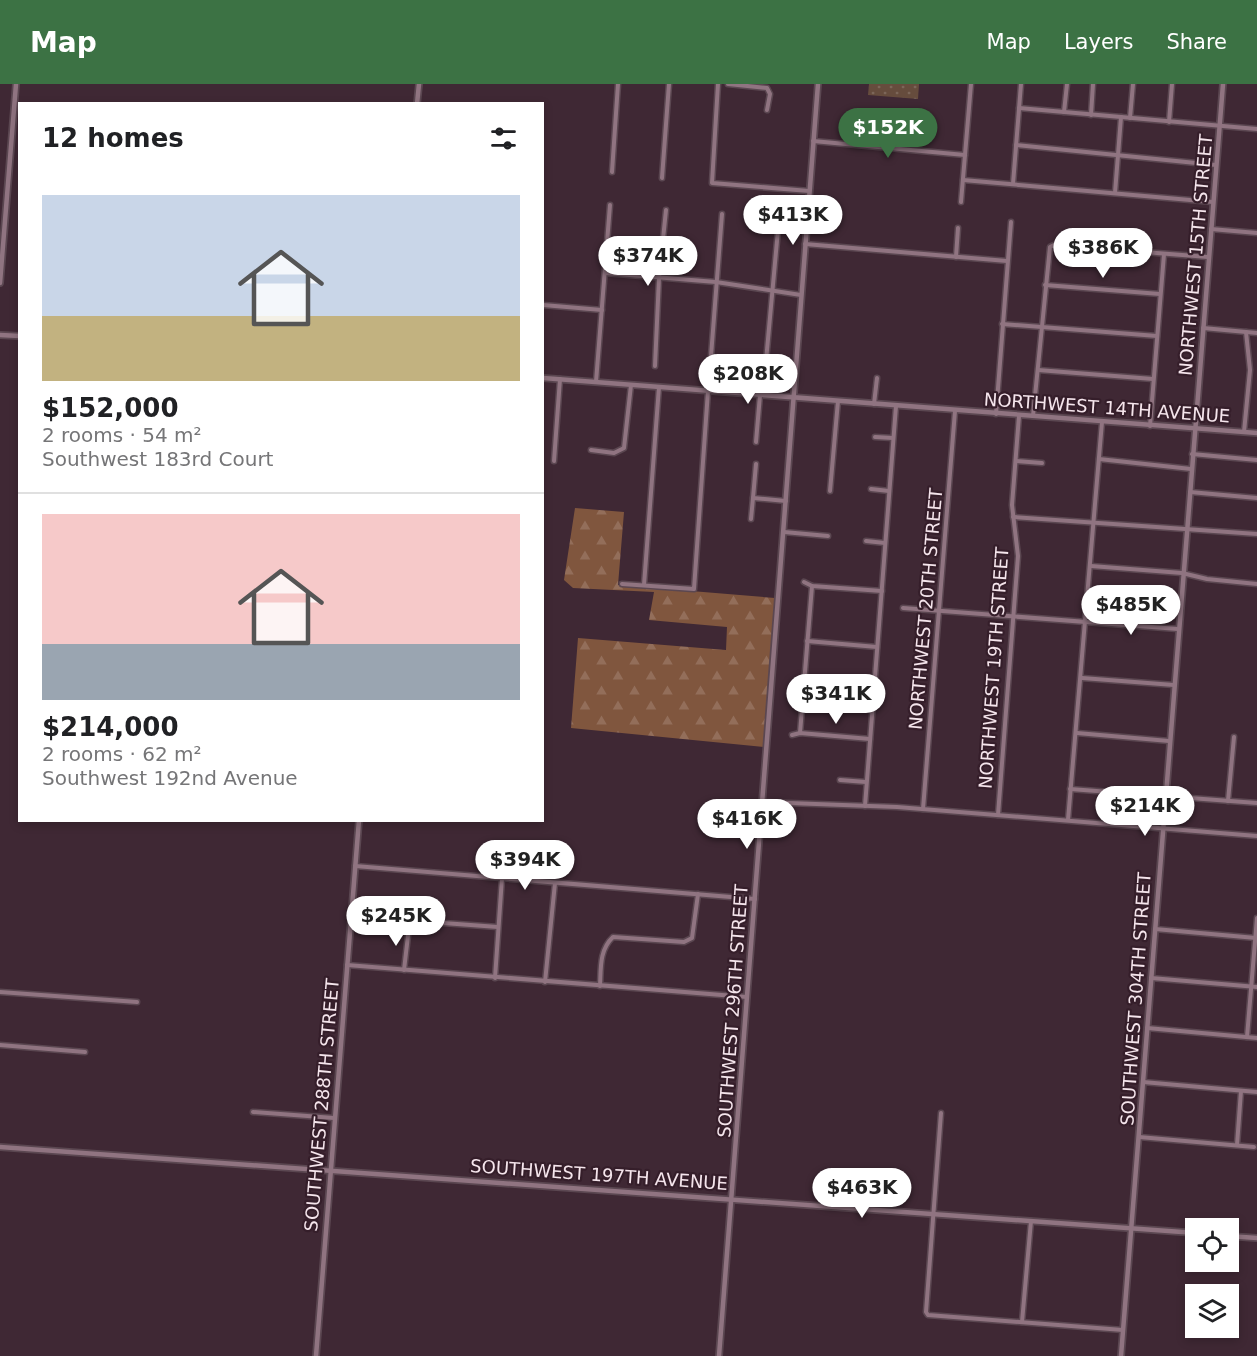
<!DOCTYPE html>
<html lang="en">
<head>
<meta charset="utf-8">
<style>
	body { margin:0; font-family:"DejaVu Sans",sans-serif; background:#f6f6f6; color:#202124; height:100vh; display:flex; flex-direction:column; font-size:22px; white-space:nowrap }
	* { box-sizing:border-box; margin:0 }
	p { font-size:20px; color:#757577 }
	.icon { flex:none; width:33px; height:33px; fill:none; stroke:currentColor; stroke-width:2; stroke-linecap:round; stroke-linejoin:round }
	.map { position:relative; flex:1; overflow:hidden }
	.panel { position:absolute; left:18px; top:18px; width:526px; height:720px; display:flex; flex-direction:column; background:#fff; border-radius:0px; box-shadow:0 3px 9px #0003 }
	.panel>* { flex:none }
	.controls { position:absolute; left:1185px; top:1134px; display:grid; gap:12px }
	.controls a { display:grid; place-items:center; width:54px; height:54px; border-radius:0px; background:#fff; box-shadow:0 3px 9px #0003; font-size:30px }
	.price { position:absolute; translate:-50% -51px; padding:0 14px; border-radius:21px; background:#fff; color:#222; font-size:20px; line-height:39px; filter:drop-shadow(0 2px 3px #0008) }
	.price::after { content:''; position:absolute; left:50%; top:36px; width:18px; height:14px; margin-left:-9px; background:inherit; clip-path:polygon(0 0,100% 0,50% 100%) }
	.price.current { background:#3c7244; color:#fff }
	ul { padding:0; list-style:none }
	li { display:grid; align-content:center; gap:12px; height:318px; padding:0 24px }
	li+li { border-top:2px solid #e0e0e0 }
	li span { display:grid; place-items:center; height:186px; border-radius:0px; color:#555 }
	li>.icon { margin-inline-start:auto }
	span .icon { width:108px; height:108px; fill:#fffc; stroke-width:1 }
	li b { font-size:26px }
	h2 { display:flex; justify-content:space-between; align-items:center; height:72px; padding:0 24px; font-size:26px }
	header { display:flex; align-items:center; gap:36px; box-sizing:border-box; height:84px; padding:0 30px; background:#3c7244; color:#fff }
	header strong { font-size:28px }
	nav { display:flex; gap:33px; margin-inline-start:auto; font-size:21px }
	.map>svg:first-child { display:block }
	.grass { fill:url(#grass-dots) }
	.forest { fill:url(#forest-firs) }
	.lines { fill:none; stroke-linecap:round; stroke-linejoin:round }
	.minor-casing { stroke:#5b4751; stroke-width:7 }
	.tertiary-casing { stroke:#5b4751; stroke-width:8 }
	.minor { stroke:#907481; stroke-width:4 }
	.tertiary { stroke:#907481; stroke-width:4.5 }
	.labels { text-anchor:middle; stroke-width:4.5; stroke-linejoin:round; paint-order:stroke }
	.street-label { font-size:18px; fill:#f5e5ec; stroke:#351e2a }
</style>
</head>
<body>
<header>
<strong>Map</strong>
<nav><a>Map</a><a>Layers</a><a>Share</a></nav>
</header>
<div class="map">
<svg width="1257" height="1272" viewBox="0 0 1257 1272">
	<defs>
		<pattern id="grass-dots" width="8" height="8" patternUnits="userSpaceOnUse" patternTransform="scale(1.5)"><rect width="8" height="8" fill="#664c3d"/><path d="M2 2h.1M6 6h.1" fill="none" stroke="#7c6659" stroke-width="1.8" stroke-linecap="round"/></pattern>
		<pattern id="forest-firs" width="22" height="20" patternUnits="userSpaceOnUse" patternTransform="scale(1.5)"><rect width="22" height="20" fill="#80563e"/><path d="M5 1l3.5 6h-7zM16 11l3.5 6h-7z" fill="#936e5a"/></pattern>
	</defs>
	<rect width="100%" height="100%" fill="#3f2834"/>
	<path class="grass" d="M869,0H919L918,15L868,11Z"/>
	<path class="forest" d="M575,424L624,428L618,501L775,514L764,663L571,644L578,554L726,566L727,543L649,536L654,508L573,504L564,496Z"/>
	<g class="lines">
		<defs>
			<g id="minor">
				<path d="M718,0L712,99L809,107"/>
				<path d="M728,0L767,4L770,10L767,26"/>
				<path d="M1019,24L1257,45"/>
				<path d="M1064,28L1067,0"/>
				<path d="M1091,31L1093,0"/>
				<path d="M1130,34L1133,0"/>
				<path d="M1169,38L1172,0"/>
				<path d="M813,57L965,71"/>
				<path d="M1016,61L1216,81"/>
				<path d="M612,88L618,0"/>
				<path d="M662,94L669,0"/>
				<path d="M963,96L1213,118"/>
				<path d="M1013,100L1021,0"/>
				<path d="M1115,109L1121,33"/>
				<path d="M961,118L971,0"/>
				<path d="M1211,145L1257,149"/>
				<path d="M805,160L1007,177"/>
				<path d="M956,173L958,144"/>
				<path d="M605,189L716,198L801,211"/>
				<path d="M1045,201L1160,210"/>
				<path d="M543,221L602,226"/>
				<path d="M1002,240L1157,252"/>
				<path d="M1203,244L1257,249"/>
				<path d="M655,282L659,194L666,126"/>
				<path d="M710,285L722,130"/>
				<path d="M1038,286L1153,295"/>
				<path d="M765,288L779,135"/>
				<path d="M596,298L610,121"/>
				<path d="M874,320L877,294"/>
				<path d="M996,330L1011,138"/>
				<path d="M1033,332L1050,163L1054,161L1208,173"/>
				<path d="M1150,342L1164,170"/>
				<path d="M1244,348L1250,286L1246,248"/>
				<path d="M875,353L893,354"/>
				<path d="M756,358L760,311"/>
				<path d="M591,366L614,369L624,364L631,301"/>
				<path d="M1192,370L1257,376"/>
				<path d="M1099,375L1191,385"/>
				<path d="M554,377L560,295"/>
				<path d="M1016,377L1042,379"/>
				<path d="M756,380L753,414L786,417"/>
				<path d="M871,405L889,407"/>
				<path d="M830,407L838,317"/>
				<path d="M1190,408L1257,414"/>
				<path d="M1013,433L1257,450"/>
				<path d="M751,435L753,414"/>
				<path d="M784,448L828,452"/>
				<path d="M866,457L885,459"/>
				<path d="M1091,482L1182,489L1207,495L1257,500"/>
				<path d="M804,498L812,502L882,507"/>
				<path d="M622,500L694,505L708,307"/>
				<path d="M644,501L659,303"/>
				<path d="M903,524L1178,545"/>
				<path d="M807,557L877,563"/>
				<path d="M1082,594L1174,601"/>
				<path d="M804,600L874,605"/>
				<path d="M800,649L812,502"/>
				<path d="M1077,649L1169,657"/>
				<path d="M792,651L800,649L870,655"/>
				<path d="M840,696L866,698"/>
				<path d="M1070,705L1257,719"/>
				<path d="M1228,717L1234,653"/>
				<path d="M762,718L897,723L1257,752"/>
				<path d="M865,722L896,322"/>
				<path d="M923,725L955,327"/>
				<path d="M998,731L1018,472L1012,421L1019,332"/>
				<path d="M1068,736L1102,338"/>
				<path d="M355,782L755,815"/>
				<path d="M1155,845L1256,854"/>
				<path d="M347,881L747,913"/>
				<path d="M404,886L409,843L416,837L498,843"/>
				<path d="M495,894L502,794"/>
				<path d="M1151,894L1257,903"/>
				<path d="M545,898L555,799"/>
				<path d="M600,902C601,885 599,866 613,853L684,858L692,854L698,810"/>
				<path d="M0,908L137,918"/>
				<path d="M1147,944L1257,954"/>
				<path d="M1247,953L1257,834"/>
				<path d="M0,961L85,968"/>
				<path d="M1143,998L1257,1008"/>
				<path d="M253,1028L334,1034"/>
				<path d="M941,1029L926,1228L928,1231L1123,1246"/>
				<path d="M1139,1053L1254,1063"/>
				<path d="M1237,1061L1241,1007"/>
				<path d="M1022,1238L1031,1137"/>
			</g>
			<g id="tertiary">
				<path d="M417,20L419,0"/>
				<path d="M0,199L16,0"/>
				<path d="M0,251L20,252"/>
				<path d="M543,294L1257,349"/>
				<path d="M0,1063L1196,1149"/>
				<path d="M1228,1152L1257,1154"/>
				<path d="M316,1272L359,736"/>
				<path d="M719,1272L818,0"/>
				<path d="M1121,1272L1223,0"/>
			</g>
		</defs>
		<use href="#minor" class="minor-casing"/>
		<use href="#tertiary" class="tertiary-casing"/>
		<use href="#minor" class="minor"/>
		<use href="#tertiary" class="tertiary"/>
	</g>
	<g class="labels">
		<g class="street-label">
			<text transform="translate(1196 171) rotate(-85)" y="6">NORTHWEST 15TH STREET</text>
			<text transform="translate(1107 324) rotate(4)" y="6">NORTHWEST 14TH AVENUE</text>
			<text transform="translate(926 525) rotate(-85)" y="6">NORTHWEST 20TH STREET</text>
			<text transform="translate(994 584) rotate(-86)" y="6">NORTHWEST 19TH STREET</text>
			<text transform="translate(1136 915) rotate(-86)" y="6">SOUTHWEST 304TH STREET</text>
			<text transform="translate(733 927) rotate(-86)" y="6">SOUTHWEST 296TH STREET</text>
			<text transform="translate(322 1021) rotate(-85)" y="6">SOUTHWEST 288TH STREET</text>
			<text transform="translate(599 1091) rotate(4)" y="6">SOUTHWEST 197TH AVENUE</text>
		</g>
	</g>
</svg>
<div class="controls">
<a><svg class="icon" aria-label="locate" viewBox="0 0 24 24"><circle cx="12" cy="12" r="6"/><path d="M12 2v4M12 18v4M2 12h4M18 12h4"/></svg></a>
<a><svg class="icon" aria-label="layers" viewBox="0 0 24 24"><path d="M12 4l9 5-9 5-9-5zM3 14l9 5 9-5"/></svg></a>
</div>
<b class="price current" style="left:888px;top:75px">$152K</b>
<b class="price" style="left:793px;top:162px">$413K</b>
<b class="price" style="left:1103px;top:195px">$386K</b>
<b class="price" style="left:648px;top:203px">$374K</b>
<b class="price" style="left:748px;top:321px">$208K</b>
<b class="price" style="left:1131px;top:552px">$485K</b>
<b class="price" style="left:836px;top:641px">$341K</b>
<b class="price" style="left:1145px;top:753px">$214K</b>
<b class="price" style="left:747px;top:766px">$416K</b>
<b class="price" style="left:525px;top:807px">$394K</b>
<b class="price" style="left:396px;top:863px">$245K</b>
<b class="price" style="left:862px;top:1135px">$463K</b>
<section class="panel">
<h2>12 homes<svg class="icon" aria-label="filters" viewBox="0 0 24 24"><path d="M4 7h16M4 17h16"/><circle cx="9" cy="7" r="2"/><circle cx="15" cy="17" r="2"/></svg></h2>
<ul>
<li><span style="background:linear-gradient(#c9d6e8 65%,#c2b280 0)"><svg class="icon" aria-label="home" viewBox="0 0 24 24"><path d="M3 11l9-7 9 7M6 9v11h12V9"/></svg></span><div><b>$152,000</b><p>2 rooms · 54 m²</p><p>Southwest 183rd Court</p></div></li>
<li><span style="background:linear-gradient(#f6c9c9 70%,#9aa5b1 0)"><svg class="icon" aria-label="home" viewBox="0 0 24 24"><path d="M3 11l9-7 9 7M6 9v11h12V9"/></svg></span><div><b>$214,000</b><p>2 rooms · 62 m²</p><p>Southwest 192nd Avenue</p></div></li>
</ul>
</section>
</div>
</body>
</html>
